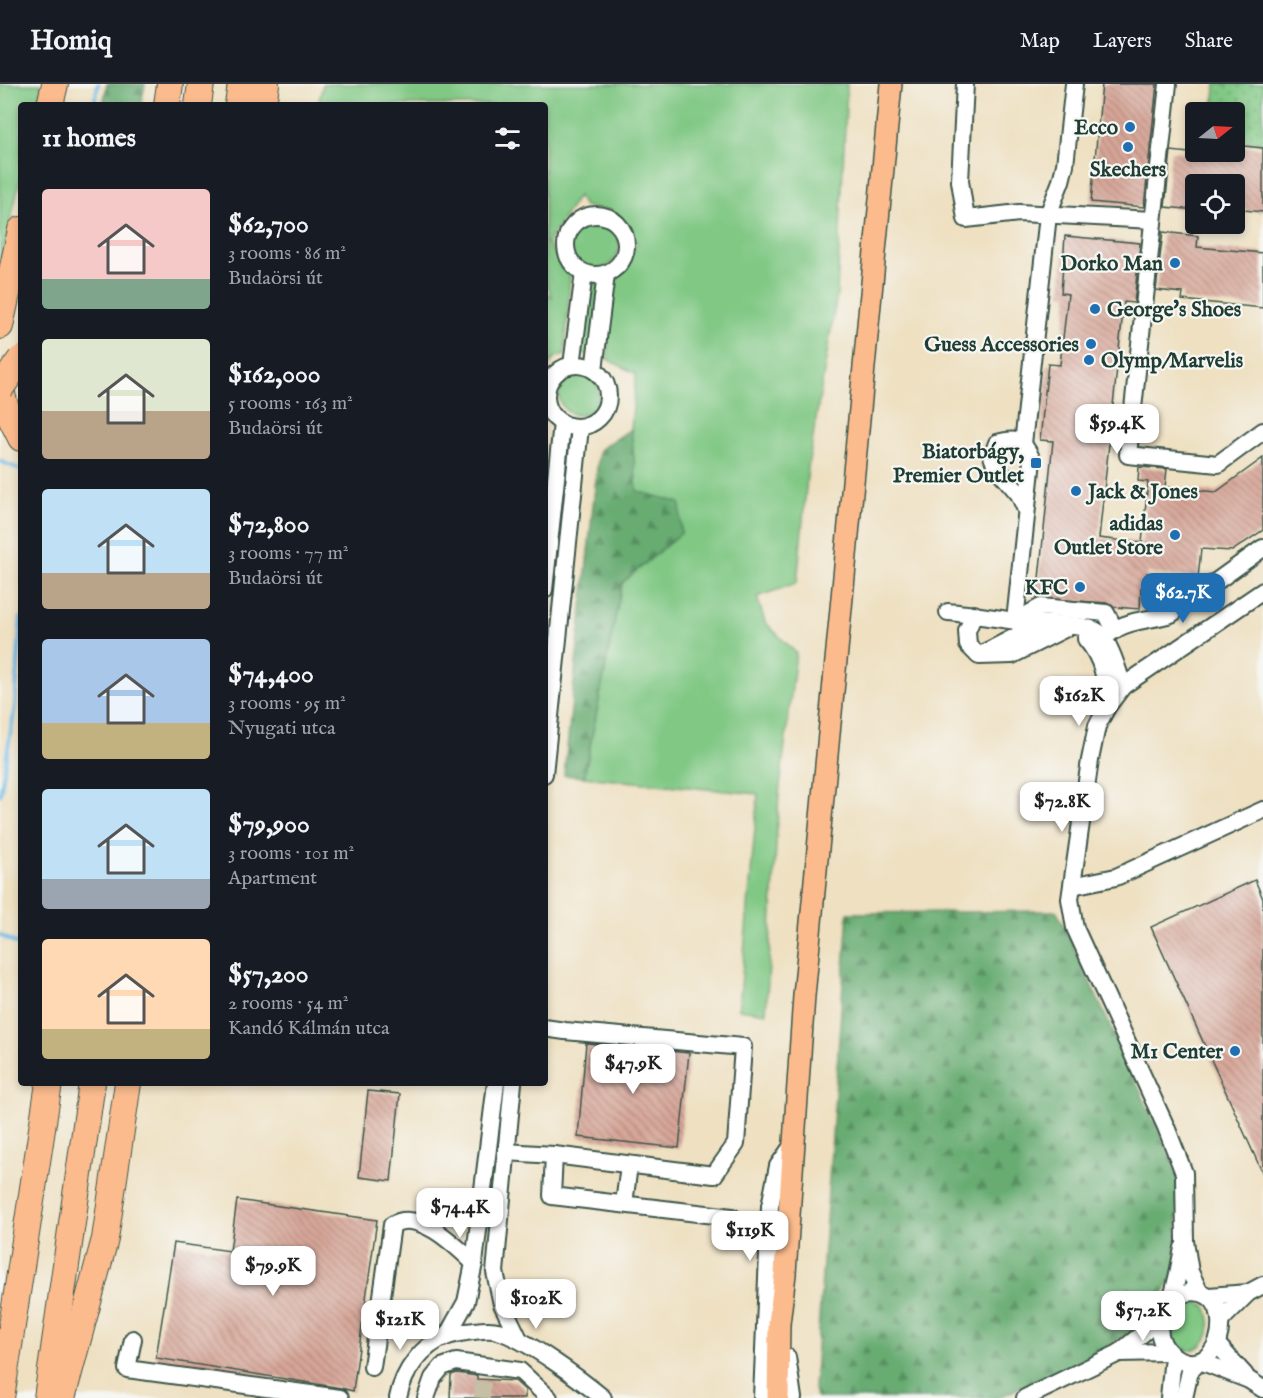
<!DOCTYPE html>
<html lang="en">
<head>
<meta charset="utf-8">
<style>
	body { margin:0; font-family:"IM FELL English",serif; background:#20242c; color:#f1f3f6; height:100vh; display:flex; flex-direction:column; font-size:22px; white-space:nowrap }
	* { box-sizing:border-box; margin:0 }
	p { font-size:20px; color:#9ea1a6 }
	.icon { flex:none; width:33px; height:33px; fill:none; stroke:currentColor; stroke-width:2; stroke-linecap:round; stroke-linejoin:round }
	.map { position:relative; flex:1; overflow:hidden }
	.details { position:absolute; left:18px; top:18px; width:530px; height:984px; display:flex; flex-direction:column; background:#171b24; border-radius:6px; box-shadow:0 3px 9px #0003 }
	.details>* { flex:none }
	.needle { width:39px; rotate:72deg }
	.tools { position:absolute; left:1185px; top:18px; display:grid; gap:12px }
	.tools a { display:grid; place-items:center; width:60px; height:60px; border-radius:6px; background:#171b24; box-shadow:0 3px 9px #0003; font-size:30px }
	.price { position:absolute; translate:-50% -51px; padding:0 14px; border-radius:12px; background:#fff; color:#222; font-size:20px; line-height:39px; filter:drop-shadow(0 2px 3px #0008) }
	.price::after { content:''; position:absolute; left:50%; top:36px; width:18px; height:14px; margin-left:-9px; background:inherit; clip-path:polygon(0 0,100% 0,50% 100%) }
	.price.active { background:#1f6fb2; color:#fff }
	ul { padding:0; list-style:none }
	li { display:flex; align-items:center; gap:18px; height:150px; padding:0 24px }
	li span { display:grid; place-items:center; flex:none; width:168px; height:120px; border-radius:6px; color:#555 }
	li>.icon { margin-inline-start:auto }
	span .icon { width:72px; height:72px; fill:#fffc; stroke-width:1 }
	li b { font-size:26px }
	h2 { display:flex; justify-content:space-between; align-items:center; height:72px; padding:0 24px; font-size:26px }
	header { display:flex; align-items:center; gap:36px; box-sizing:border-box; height:84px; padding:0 30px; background:#171b24; border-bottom:2px solid #363941 }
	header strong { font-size:28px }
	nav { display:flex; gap:33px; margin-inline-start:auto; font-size:21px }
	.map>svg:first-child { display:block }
	.grass { fill:#80c884; stroke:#50825c; stroke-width:1.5 }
	.forest { fill:url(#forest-firs); stroke:#447453; stroke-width:1.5 }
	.park { fill:url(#park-dots); stroke:#50825c; stroke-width:1.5 }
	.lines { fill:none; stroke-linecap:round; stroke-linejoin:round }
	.stream { stroke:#6db9e6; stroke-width:4 }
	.building { fill:url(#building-back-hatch) }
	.minor-tunnel { stroke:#c5bfa5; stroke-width:16; stroke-dasharray:16 8; stroke-linecap:butt }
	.minor-casing { stroke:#3e5549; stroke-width:20 }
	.major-casing { stroke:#3e5549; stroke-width:24 }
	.highway-casing { stroke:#3e5549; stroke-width:28 }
	.minor { stroke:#fff; stroke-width:16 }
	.major { stroke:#fbbb8d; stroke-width:21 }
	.highway { stroke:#fbbb8d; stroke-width:26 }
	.highway-bridge-casing { stroke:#3e5549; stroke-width:28; stroke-linecap:butt }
	.highway-bridge { stroke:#fbbb8d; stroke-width:26 }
	.poi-dot { fill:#1f6fb2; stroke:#f6f6f2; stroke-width:2 }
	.labels { text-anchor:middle; stroke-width:4.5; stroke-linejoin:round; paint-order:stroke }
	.poi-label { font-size:21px; font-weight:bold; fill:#1f3d34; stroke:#f6f6f2; text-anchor:end }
</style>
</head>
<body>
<header>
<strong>Homiq</strong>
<nav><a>Map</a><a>Layers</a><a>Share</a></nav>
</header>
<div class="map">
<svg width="1263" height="1314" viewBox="0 0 1263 1314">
	<defs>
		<pattern id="forest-firs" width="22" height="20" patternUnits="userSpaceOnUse" patternTransform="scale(1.5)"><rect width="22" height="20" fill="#68ac72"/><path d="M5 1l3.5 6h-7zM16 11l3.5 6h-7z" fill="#558d5e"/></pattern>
		<pattern id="park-dots" width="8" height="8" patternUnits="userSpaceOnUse" patternTransform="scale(1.5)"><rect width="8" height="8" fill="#80c884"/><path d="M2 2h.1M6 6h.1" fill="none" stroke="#68a46d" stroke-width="1.8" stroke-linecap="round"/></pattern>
		<pattern id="building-back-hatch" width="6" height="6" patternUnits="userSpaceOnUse" patternTransform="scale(1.5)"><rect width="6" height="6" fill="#d7a698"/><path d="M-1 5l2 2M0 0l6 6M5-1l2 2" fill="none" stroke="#ae887d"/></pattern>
	</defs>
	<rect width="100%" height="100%" fill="#f6f6f2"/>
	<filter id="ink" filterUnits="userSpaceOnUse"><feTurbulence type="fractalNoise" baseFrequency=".0167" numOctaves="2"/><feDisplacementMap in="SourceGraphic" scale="12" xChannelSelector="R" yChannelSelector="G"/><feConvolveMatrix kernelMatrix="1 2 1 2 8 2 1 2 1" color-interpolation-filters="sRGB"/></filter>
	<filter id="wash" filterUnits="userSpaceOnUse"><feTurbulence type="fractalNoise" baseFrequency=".008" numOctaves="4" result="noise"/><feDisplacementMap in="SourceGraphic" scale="24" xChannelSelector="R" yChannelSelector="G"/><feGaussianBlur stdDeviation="1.35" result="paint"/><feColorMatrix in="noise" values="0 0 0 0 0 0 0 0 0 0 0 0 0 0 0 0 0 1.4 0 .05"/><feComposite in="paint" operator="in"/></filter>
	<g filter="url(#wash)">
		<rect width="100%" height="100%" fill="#eee0c1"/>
		<g class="grass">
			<path d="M0,0H42L37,21H21V91L0,184Z"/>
			<path d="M323,0H847L837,210L808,383L797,499L757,513L765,538L796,569L779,711L766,929L739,925L758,710L584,693L622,499L681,449L679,419L637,407L631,345L636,290L607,275L614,197L637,159L615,129L584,122L578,112L547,159L570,191L565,270L554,274L545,287V209L552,213L544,193V21H318Z"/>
			<circle cx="594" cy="161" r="25"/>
			<path d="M591,198L600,200L590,271L579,268Z"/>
			<circle cx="579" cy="311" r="20"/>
			<path d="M1196,1218L1206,1223C1217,1243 1205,1276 1178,1263L1172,1249L1178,1225L1185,1220Z"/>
		</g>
		<g class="forest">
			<path d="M107,0H145L141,21H103Z"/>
			<path d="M631,345L637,407L680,419L681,449L622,499L584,693L564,691L599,366Z"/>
			<path d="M1057,827L1166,1063L1178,1094L1177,1183L1152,1233L1096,1270L997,1314H816L814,1304L848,829Z"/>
		</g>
		<path class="park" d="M1216,0H1263V59L1235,56L1234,28H1213Z"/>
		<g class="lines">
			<g class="stream">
				<path d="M94,21L98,0"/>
				<path d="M0,377L21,386"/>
				<path d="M0,711L15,623L21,533"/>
				<path d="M0,851L21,862"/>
			</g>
		</g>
		<g id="blocks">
			<g class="building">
				<path d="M1102,0H1157L1144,123L1091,118Z"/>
				<path d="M1234,61L1263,64V128L1234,125V100H1196V126L1165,123L1171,67L1217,72V68H1234Z"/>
				<path d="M1163,148L1198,152L1197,163L1263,169V224L1182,216L1183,209L1156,206Z"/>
				<path d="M1065,152L1140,159L1134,219L1124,218L1099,454L1142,459L1148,398L1138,397L1139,383L1167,385L1165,403L1216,408L1263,374V446L1232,467L1201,465L1198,494L1147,489L1146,504H1141L1140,525L1114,523L1107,519L1037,514L1053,357L1040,356L1048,280L1060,281L1068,210L1061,209Z"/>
				<path d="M1255,796L1263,815V1090L1151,843Z"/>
				<path d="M586,959L689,969L679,1064L578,1053Z"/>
				<path d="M368,1007L400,1010L391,1097L359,1093Z"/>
				<path d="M237,1116L377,1136L353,1307L341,1304L156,1274L174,1159L230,1167Z"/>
				<path d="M457,1289L477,1292V1295L515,1297L525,1306V1314H450L451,1291Z"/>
			</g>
		</g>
	</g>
	<g filter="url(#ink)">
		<use href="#blocks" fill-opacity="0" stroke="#3e5549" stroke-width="1.5"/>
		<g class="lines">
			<path class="minor-tunnel" d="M482,1314L483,1295"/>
			<defs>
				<g id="minor">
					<path d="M965,0L960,97L966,135L1019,129L1153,136"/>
					<path d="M1168,0L1128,371L1218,380L1263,347"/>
					<circle cx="596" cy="161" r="30"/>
					<path d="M572,281L584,189"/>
					<circle cx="577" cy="312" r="31"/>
					<path d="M594,286L606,190"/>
					<path d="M1023,360L1048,131L1061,97L1065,81L1074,0"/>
					<path d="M544,506L562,339"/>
					<path d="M948,528C971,530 993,534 1016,537C1033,540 1086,539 1098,548C1110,558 1118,587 1123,602"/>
					<path d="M974,530L967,547L968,561L979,572L1012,571L1070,542"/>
					<path d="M1015,537L1032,376C1024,356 1017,353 997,359L992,372L996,383L1019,410L1026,426"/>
					<path d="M1030,539V529L1041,523L1106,529L1115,546"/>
					<path d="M1086,555C1103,574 1107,598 1107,623"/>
					<path d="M1093,563C1100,557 1108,550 1116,545C1133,535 1153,536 1171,530L1263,464"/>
					<path d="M982,570L1040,540"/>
					<path d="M544,690L580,343"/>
					<path d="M1072,802L1116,793L1263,726"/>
					<path d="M513,999L495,1188L502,1220L519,1255"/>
					<path d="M506,1068L554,1071L714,1091L736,1060L743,963L565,947L544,944"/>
					<path d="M554,1071L552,1112L732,1133"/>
					<path d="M624,1120L629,1081"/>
					<path d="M1199,1207L1190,1188L1185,1157L1184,1089L1166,1043L1075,844L1070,815L1090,676L1097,642L1107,623L1123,602L1263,507"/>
					<path d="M1209,1212L1248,1209"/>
					<path d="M1171,1215C1239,1181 1230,1291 1184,1277C1165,1271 1155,1252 1161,1233C1163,1226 1169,1220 1172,1213C1177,1198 1180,1180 1183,1164"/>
					<path d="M1221,1236L1248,1209L1263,1201"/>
					<path d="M447,1252L466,1218L474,1179L496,999"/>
					<path d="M133,1255L127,1285L340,1314"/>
					<path d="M1217,1260L1245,1291"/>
					<path d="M1119,1269L1168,1268"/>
					<path d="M787,1273L793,1314"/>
					<path d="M372,1283L392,1141C418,1124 456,1162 474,1179"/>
					<path d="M398,1314C403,1288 422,1260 448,1252C453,1250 460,1249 466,1248C476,1247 489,1244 498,1247C526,1255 580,1295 603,1314"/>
					<path d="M426,1314L433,1294L442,1283L456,1278L520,1287L549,1314"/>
					<path d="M762,1314L770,1122L778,1082L792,1062"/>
					<path d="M1025,1314L1119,1269L1160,1235"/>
					<path d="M1169,1314L1173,1272"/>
					<path d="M1184,1314L1190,1287L1200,1277L1249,1296L1263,1305"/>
				</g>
				<path id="major" d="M778,1314L779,1240L785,1190L804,912L891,0"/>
				<g id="highway">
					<path d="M50,21L55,0"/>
					<path d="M167,21L170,0"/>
					<path d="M198,21L201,0"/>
					<path d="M238,21L241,0"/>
					<path d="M263,21L266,0"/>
					<path d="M0,242L21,146"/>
					<path d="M0,304L6,324L21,354"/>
					<path d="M1,1314L49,999"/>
					<path d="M47,1314L92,999"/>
					<path d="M62,1314L105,1155L128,999"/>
				</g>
			</defs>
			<use href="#minor" class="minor-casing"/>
			<use href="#major" class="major-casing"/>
			<use href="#highway" class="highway-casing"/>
			<use href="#minor" class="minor"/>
			<use href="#major" class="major"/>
			<use href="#highway" class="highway"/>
			<defs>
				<path id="highway-bridge" d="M0,305L21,275"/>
			</defs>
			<use href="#highway-bridge" class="highway-bridge-casing"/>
			<use href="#highway-bridge" class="highway-bridge"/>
		</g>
	</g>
	<g class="poi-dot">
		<circle cx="1130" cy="43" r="6"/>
		<circle cx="1128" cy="63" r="6"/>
		<circle cx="1175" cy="179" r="6"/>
		<circle cx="1095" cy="225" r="6"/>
		<circle cx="1091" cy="260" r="6"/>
		<circle cx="1089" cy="276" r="6"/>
		<rect x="1030" y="373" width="12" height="12" rx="3"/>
		<circle cx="1076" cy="407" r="6"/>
		<circle cx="1175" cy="451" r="6"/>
		<circle cx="1080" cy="503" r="6"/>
		<circle cx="1235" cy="967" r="6"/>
	</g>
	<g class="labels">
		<g class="poi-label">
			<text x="1118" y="50">Ecco</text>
			<text x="1128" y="92" text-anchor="middle">Skechers</text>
			<text x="1163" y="186">Dorko Man</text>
			<text x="1107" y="232" text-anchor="start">George's Shoes</text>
			<text x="1079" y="267">Guess Accessories</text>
			<text x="1101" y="283" text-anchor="start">Olymp/Marvelis</text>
			<text x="1024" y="374">Biatorbágy,<tspan x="1024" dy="24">Premier Outlet</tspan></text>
			<text x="1088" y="414" text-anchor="start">Jack &amp; Jones</text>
			<text x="1163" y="446">adidas<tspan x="1163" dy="24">Outlet Store</tspan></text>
			<text x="1068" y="510">KFC</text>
			<text x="1223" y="974">M1 Center</text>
		</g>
	</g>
</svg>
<div class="tools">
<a><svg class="needle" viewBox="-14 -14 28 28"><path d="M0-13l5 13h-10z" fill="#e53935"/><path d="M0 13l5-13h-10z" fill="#9ea1a6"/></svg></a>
<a><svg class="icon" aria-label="locate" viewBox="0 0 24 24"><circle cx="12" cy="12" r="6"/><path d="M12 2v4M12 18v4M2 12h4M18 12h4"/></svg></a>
</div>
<b class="price" style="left:1117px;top:371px">$59.4K</b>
<b class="price active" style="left:1183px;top:540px">$62.7K</b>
<b class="price" style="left:1079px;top:643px">$162K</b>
<b class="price" style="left:1062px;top:749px">$72.8K</b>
<b class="price" style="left:633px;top:1011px">$47.9K</b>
<b class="price" style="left:460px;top:1155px">$74.4K</b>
<b class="price" style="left:750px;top:1178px">$119K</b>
<b class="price" style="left:273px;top:1213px">$79.9K</b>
<b class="price" style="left:536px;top:1246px">$102K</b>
<b class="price" style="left:1143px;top:1258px">$57.2K</b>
<b class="price" style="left:400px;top:1267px">$121K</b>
<section class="details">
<h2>11 homes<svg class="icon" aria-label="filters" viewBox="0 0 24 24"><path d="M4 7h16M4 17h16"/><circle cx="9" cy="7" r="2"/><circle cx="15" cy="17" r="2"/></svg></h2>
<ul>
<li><span style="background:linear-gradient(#f6c9c9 75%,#7fa58c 0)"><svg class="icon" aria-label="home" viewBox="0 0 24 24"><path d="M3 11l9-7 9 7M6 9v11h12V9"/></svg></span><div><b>$62,700</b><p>3 rooms · 86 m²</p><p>Budaörsi út</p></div></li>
<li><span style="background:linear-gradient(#dfe7d0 60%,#b9a48a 0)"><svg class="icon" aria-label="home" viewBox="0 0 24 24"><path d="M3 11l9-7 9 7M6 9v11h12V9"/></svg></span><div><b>$162,000</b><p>5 rooms · 163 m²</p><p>Budaörsi út</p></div></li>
<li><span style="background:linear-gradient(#bfe0f5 70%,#b9a48a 0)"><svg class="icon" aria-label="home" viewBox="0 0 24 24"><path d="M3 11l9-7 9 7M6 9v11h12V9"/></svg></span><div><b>$72,800</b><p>3 rooms · 77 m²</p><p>Budaörsi út</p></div></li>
<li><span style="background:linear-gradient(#a9c7e8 70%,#c2b280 0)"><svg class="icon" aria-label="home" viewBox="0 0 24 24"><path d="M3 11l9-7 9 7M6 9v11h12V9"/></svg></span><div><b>$74,400</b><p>3 rooms · 95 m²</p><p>Nyugati utca</p></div></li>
<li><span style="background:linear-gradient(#bfe0f5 75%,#9aa5b1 0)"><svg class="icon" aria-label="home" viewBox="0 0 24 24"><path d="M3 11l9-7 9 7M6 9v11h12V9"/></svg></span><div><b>$79,900</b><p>3 rooms · 101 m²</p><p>Apartment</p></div></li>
<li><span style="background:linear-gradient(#ffd9b3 75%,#c2b280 0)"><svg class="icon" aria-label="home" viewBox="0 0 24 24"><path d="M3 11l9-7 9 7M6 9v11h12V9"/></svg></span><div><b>$57,200</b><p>2 rooms · 54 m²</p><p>Kandó Kálmán utca</p></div></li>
</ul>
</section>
</div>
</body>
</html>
